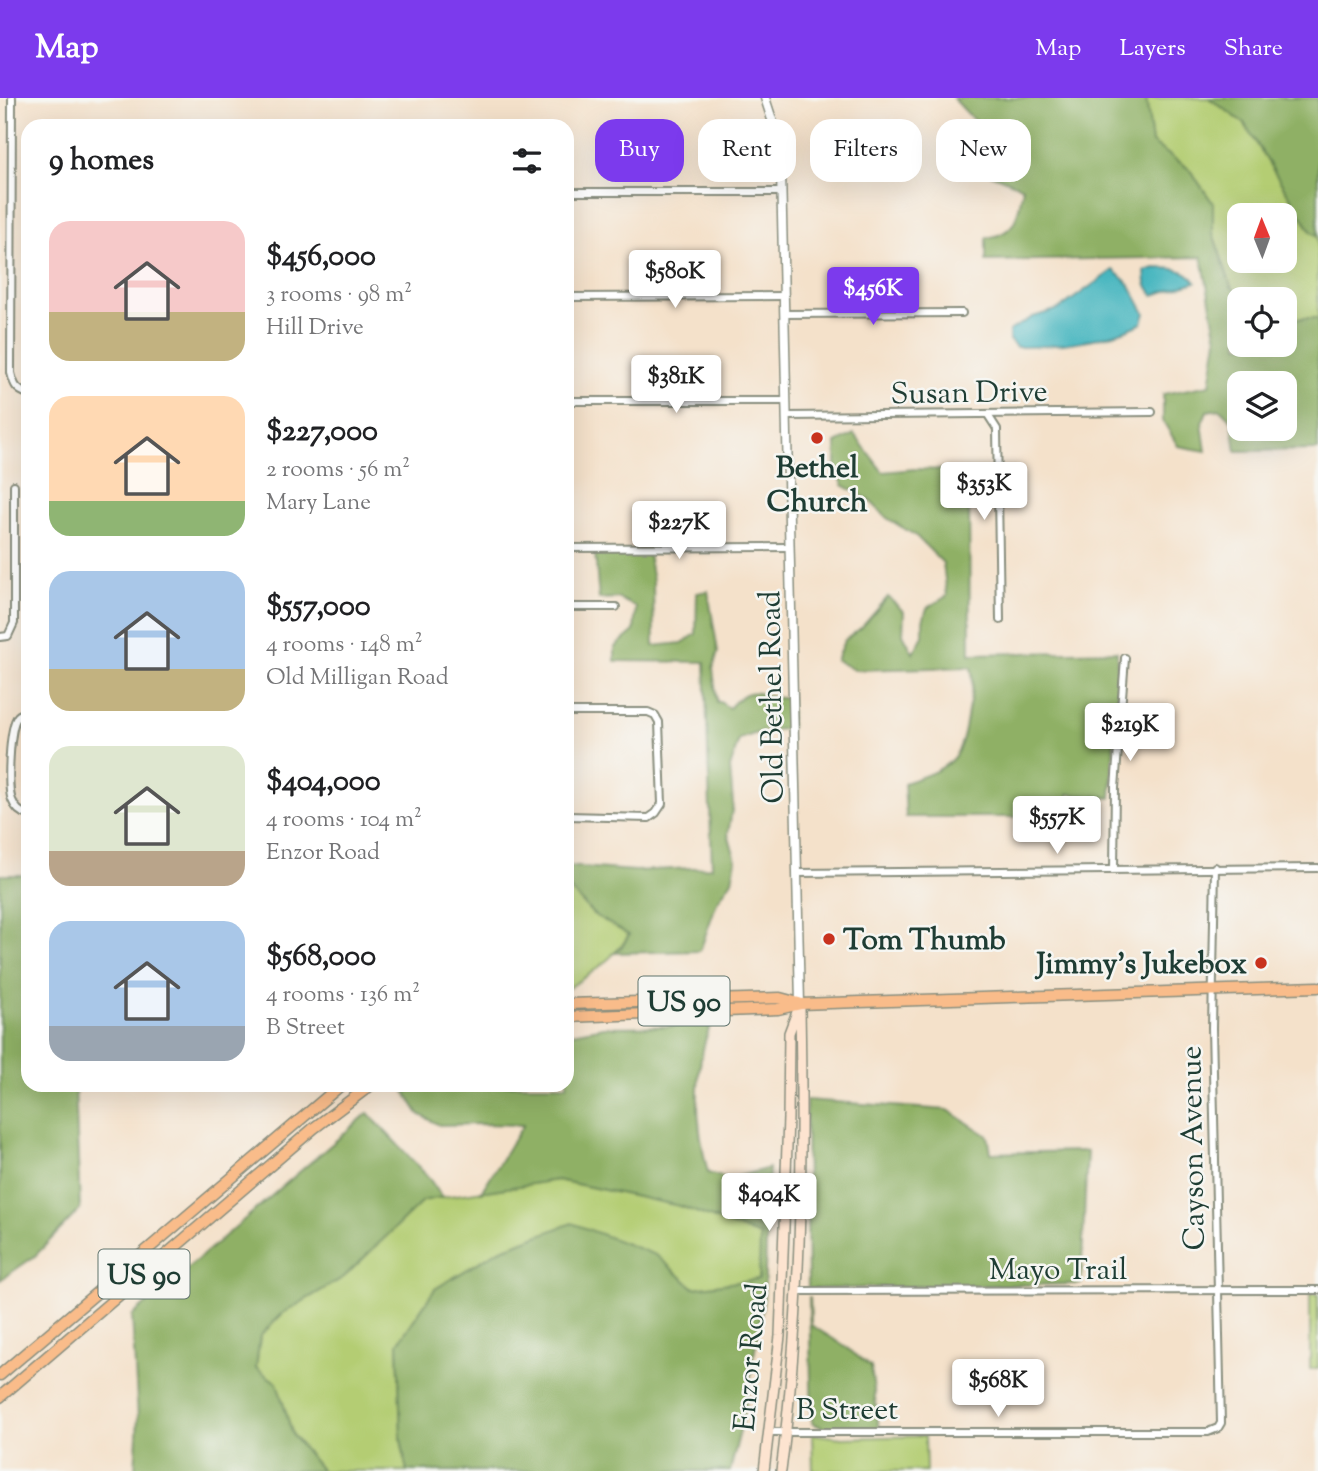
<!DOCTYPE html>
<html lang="en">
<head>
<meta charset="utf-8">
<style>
	body { margin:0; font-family:"Sorts Mill Goudy",serif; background:#f6f6f6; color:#202124; height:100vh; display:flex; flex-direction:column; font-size:26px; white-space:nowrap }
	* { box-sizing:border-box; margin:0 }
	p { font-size:23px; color:#757577 }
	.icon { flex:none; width:38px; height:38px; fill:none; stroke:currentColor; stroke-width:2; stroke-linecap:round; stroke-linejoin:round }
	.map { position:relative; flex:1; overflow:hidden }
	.details { position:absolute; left:21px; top:21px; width:553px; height:973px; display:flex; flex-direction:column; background:#fff; border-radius:21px; box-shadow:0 7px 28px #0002 }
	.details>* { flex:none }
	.banner { position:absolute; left:595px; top:21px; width:618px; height:63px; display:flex; gap:14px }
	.needle { width:46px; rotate:359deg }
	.fabs { position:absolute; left:1227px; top:105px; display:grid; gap:14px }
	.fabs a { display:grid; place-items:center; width:70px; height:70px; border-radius:14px; background:#fff; box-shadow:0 7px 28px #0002; font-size:35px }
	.price { position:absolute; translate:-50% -60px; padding:0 16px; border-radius:7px; background:#fff; color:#222; font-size:23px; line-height:46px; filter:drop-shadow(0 2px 4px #0008) }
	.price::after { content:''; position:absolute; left:50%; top:42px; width:21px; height:16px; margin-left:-10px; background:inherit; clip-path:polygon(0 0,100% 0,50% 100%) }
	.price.current { background:#7c3aed; color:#fff }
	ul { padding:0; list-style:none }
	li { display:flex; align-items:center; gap:21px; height:175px; padding:0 28px }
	li span { display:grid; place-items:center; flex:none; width:196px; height:140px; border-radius:21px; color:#555 }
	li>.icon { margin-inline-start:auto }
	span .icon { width:84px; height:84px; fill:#fffc; stroke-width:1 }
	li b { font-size:30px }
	h2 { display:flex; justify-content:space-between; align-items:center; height:84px; padding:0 28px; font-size:30px }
	.chip { padding:0 24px; border-radius:21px; background:#fff; box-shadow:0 7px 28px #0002; font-size:24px; line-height:63px }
	.chip.current { background:#7c3aed; color:#fff }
	header { display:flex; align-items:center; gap:42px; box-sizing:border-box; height:98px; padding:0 35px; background:#7c3aed; color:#fff }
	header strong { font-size:33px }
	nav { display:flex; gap:38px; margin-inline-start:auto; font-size:24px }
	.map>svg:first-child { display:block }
	.green { fill:#b4cd73; stroke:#6a8554; stroke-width:2; fill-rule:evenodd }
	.forest { fill:#8fb065; stroke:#57764c; stroke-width:2; fill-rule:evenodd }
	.water { fill:#47b6bf; stroke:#337a7a; stroke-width:2 }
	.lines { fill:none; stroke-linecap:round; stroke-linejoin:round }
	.minor-casing { stroke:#8a8f7f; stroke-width:10 }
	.tertiary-casing { stroke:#8a8f7f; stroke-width:11 }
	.secondary-casing { stroke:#8a8f7f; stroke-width:12 }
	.primary-casing { stroke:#8a8f7f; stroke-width:13 }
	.minor { stroke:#fff; stroke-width:6 }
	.tertiary { stroke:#fff; stroke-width:8 }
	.secondary { stroke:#fde4d0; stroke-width:9 }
	.primary { stroke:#f9bc8a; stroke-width:10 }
	.poi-dot { fill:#c8321e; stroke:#f6f6f2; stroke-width:2.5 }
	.labels { text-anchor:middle; stroke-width:5; stroke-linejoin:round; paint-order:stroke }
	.shield { fill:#f6f6f2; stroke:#60746d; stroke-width:2 }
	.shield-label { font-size:28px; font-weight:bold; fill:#1f3d34 }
	.street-label { font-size:30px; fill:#1f3d34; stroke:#f6f6f2 }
	.poi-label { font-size:30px; font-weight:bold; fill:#1f3d34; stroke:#f6f6f2 }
</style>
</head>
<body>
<header>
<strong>Map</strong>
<nav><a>Map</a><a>Layers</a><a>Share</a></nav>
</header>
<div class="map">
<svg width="1318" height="1373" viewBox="0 0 1318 1373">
	<rect width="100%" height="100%" fill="#f6f6f2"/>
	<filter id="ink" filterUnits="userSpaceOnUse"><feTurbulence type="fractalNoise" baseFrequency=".0143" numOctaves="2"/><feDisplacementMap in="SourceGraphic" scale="14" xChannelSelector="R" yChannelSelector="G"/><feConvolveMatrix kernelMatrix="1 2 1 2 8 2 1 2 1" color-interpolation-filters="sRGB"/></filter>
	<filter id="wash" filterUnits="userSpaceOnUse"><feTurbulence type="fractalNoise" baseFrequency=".00686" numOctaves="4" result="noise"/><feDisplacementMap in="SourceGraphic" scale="28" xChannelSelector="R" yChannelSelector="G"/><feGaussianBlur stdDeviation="1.57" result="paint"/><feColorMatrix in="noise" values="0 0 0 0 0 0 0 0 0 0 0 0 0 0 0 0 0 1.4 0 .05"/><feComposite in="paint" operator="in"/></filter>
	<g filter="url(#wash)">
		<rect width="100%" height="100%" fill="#f4e1ca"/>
		<g class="green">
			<path d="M1146,0H1209L1244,25L1311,133L1318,138V220L1285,221L1284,201H1244L1231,188L1213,135V105L1189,71L1152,45ZM1239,117H1284V163H1239Z"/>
			<path d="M567,788L593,816L629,837C615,860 590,876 567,891Z"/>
			<path d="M557,1082L680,1108L760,1137V1181L694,1190L656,1157L499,1152L435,1191L398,1245L401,1341L407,1373H322L293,1338L277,1285L256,1270L260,1238L283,1215L344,1179L423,1102Z"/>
			<rect x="1310" y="1196" width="8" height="75"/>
			<path d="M812,1336L842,1340L925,1338L926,1373H813Z"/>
		</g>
		<g class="forest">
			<path d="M953,0H1146L1152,45L1189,71L1213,105V135L1231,188L1244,201H1239V247H1284L1285,221L1318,220V352L1236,353L1232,323L1220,311L1207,313L1202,325L1206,353L1178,348L1163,323V296L1210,287L1217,241L1202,159L986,163V140C1018,136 1018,116 1023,89L988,75L990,39ZM1239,285H1284V331H1239Z"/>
			<path d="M1209,0H1318V138L1311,133L1244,25Z"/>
			<path d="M854,336L883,374L915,371L949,372L969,387L970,556L1117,553L1118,627L1114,642L1111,700L1068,696L1069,719H906L904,685C951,669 961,665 968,613C971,598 975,584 971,569L854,572L836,562L844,543L862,529L888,499L904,514L903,536L913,555L923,538V523L927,510L947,498L943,465L916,438L887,420L868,401L843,387L836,367V345Z"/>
			<path d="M595,455H648L653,483L654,548L682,545L696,536L697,495L708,493L718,554L713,571L717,604H720L729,610C756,579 760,605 790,599L791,629L789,631L766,632L739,641L730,670L733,706L728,736L736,762L732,782L717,804L700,853L614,855L621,850L629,837L593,816L567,788V768L635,773L712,769L705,564L615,563V549L634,533L636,509L618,500L599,501Z"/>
			<path d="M0,777H28V987H75L80,1111L35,1158L0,1182Z"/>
			<path d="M710,928C692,975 696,1027 708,1075L730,1081L769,1070L764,1199L744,1317L730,1373H407L401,1341L398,1245L435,1191L499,1152L572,1125L656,1157L694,1190L759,1181L760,1138L680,1108L557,1082L481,1094L523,1027L483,1026L439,1027L419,1016L405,994L418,987H567V936L603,929Z"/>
			<path d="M806,1002L948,1012L988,1038L991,1055L1087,1053L1081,1186L808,1191Z"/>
			<path d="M368,1015L428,1079L442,1099L423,1103L344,1179L283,1215L260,1238L256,1270L277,1285L293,1338L322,1373H135L138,1320L132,1218Z"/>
			<path d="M809,1199H810L811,1227L843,1247L871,1269L879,1331H826L812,1325Z"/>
		</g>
		<g class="water">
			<path d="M1155,170C1172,170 1186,170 1196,184L1153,197L1146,186L1145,173Z"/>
			<path d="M1113,172L1129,186L1145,215L1142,225C1112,241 1050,250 1016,249L1009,242V233L1033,219L1059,211Z"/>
		</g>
	</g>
	<g filter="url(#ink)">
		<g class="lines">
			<defs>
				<g id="minor">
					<path d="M12,0L11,275C14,287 16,292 28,296"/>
					<path d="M567,94H781"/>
					<path d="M567,199L783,198"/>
					<path d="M784,216L962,215"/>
					<path d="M567,303H786"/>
					<path d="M988,317L997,331L1000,522"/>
					<path d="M787,318L1152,314"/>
					<path d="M567,450L790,449"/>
					<path d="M567,509H616"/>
					<path d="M0,539L8,538L14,525V387"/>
					<path d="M28,613C25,614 20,616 18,618C9,628 7,690 12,702C15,710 20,715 28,717"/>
					<path d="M567,614H648L655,617L659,624L662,706L656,715L649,720L567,718"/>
					<path d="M1114,771L1115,690L1125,560"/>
					<path d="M797,775L1318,770"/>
					<path d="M797,1193L1318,1192"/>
					<path d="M768,1334H1208L1218,1330L1221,1325L1212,930L1215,769"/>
				</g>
				<path id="tertiary" d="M765,0L777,37L781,73L800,906"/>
				<g id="secondary">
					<path d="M764,1373L780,1238L788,1020L789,935L800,906"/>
					<path d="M781,1373C801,1219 803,1065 800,911"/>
				</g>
				<g id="primary">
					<path d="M567,906L780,900L799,905"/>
					<path d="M567,919L778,911L800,906L1318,889"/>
					<path d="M0,1277L341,987"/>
					<path d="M0,1299L314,1030L371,987"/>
				</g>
			</defs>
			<use href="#minor" class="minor-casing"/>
			<use href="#tertiary" class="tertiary-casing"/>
			<use href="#secondary" class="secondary-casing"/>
			<use href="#primary" class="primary-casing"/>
			<use href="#minor" class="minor"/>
			<use href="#tertiary" class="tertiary"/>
			<use href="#secondary" class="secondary"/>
			<use href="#primary" class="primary"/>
		</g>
	</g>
	<g class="poi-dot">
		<circle cx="817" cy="340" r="7"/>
		<circle cx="829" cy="841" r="7"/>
		<circle cx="1261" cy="865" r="7"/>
	</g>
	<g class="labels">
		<g class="shield">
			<rect x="638.5" y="878.5" width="91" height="49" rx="5"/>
			<rect x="98.5" y="1151.5" width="91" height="49" rx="5"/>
		</g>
		<g class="shield-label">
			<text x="684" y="913">US 90</text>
			<text x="144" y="1186">US 90</text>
		</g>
		<g class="street-label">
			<text transform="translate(969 294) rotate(-1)" y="10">Susan Drive</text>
			<text transform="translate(771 599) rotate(-91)" y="10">Old Bethel Road</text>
			<text transform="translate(1192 1050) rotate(-91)" y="10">Cayson Avenue</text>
			<text x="1058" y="1181">Mayo Trail</text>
			<text transform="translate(750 1259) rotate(-85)" y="10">Enzor Road</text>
			<text x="847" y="1321">B Street</text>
		</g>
		<g class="poi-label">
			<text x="817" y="379">Bethel<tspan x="817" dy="34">Church</tspan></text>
			<text x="843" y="851" text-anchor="start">Tom Thumb</text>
			<text x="1247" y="875" text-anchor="end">Jimmy's Jukebox</text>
		</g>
	</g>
</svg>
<div class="fabs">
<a><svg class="needle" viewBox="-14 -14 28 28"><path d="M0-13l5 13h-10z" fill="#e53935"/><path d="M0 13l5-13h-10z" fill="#757577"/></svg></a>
<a><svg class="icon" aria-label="locate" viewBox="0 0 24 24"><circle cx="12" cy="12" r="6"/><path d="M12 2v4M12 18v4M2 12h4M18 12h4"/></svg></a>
<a><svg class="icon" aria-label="layers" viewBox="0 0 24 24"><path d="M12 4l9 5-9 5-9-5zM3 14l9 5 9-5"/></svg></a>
</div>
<b class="price" style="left:675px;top:212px">$580K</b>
<b class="price current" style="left:873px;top:229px">$456K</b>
<b class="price" style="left:676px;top:317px">$381K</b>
<b class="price" style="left:984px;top:424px">$353K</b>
<b class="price" style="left:679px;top:463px">$227K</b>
<b class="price" style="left:1130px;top:665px">$219K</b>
<b class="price" style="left:1057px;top:758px">$557K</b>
<b class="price" style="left:769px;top:1135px">$404K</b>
<b class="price" style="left:998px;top:1321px">$568K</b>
<div class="banner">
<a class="chip current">Buy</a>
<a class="chip">Rent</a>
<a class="chip">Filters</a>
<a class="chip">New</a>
</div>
<section class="details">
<h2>9 homes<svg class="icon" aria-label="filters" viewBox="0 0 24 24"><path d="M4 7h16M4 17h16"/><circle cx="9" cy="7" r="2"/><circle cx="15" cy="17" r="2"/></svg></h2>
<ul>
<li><span style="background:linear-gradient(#f6c9c9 65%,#c2b280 0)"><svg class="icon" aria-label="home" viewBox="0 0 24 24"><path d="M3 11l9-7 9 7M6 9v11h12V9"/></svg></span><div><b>$456,000</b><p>3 rooms · 98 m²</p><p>Hill Drive</p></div></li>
<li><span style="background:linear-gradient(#ffd9b3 75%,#8fb573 0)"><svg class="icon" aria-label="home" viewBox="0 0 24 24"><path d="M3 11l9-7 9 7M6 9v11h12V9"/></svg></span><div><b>$227,000</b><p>2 rooms · 56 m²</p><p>Mary Lane</p></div></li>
<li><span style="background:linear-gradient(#a9c7e8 70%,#c2b280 0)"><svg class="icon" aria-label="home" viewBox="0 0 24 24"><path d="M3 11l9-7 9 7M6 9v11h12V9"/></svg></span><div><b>$557,000</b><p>4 rooms · 148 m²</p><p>Old Milligan Road</p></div></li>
<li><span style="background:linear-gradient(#dfe7d0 75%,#b9a48a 0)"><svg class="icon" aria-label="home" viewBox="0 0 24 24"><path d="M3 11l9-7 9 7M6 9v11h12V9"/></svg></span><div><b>$404,000</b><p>4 rooms · 104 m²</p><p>Enzor Road</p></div></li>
<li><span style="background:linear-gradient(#a9c7e8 75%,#9aa5b1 0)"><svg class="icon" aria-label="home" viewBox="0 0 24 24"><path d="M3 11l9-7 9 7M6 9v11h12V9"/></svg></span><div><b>$568,000</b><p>4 rooms · 136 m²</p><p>B Street</p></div></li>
</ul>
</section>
</div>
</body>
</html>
